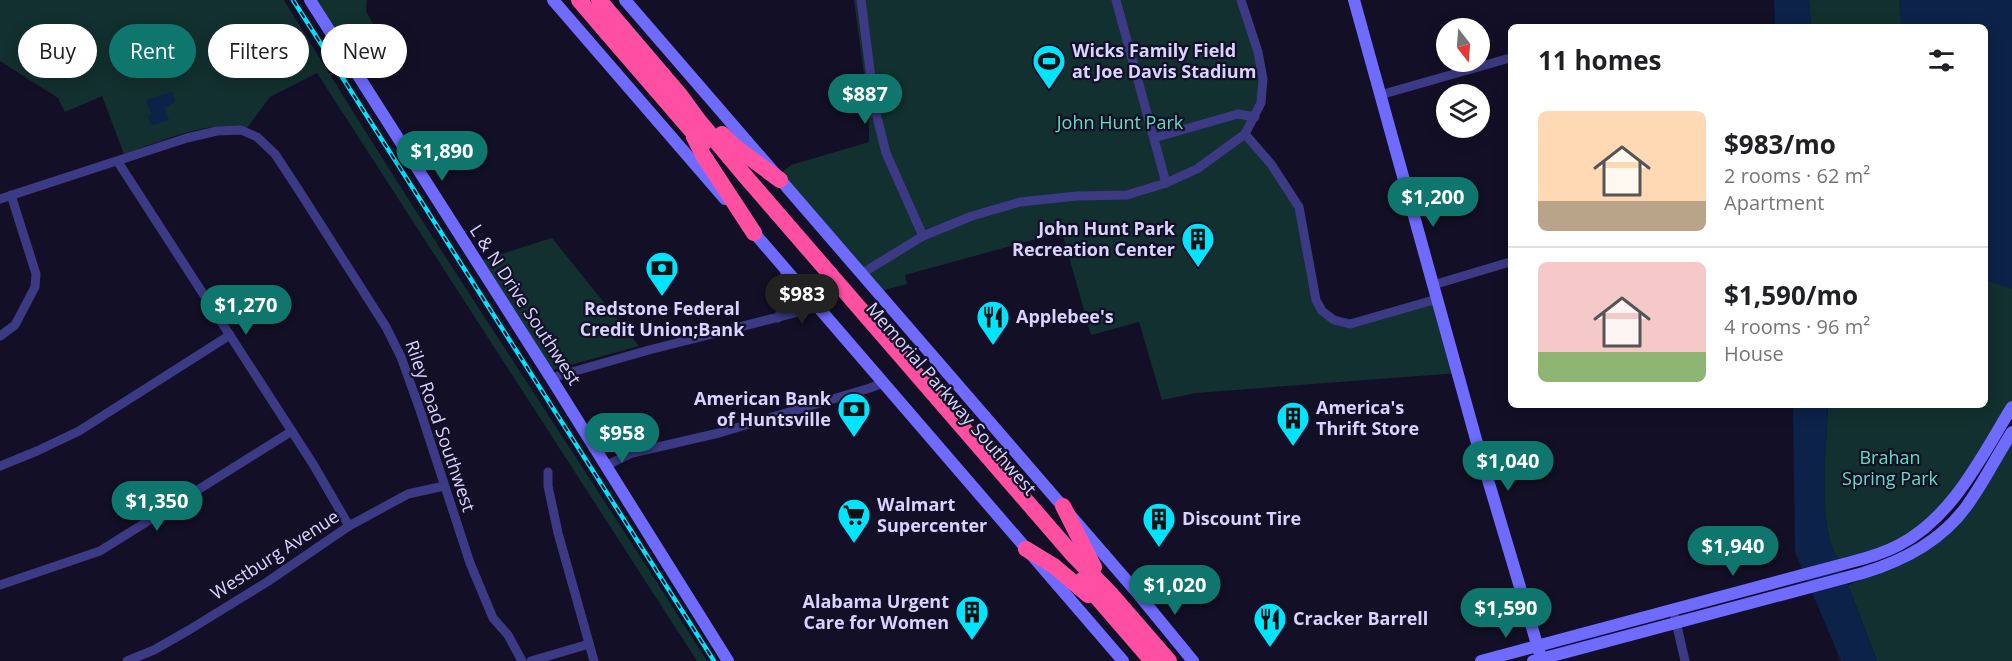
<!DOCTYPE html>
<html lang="en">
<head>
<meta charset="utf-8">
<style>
	body { margin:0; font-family:"Open Sans",sans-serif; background:#f6f6f6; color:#202124; height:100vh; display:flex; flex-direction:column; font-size:22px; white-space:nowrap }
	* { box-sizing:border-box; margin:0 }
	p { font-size:20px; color:#757577 }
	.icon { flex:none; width:33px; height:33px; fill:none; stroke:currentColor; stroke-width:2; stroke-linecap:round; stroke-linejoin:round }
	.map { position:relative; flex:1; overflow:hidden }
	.sheet { position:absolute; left:1508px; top:24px; width:480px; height:384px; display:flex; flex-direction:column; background:#fff; border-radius:9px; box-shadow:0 3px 15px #0003 }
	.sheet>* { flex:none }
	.hud { position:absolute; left:18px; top:24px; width:570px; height:54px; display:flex; gap:12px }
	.needle { width:39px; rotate:163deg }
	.fabs { position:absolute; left:1436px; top:18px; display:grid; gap:12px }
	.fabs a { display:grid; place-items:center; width:54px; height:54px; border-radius:50%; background:#fff; box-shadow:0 3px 15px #0003; font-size:30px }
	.price { position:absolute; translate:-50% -51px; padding:0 14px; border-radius:21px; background:#0f766e; color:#fff; font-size:20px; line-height:39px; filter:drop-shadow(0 2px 3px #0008) }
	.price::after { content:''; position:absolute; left:50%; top:36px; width:18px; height:14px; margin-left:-9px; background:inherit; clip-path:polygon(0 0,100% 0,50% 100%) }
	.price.active { background:#222; color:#fff }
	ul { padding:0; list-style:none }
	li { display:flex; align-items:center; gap:18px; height:150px; padding:0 30px }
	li+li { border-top:2px solid #e0e0e0 }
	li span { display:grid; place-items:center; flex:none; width:168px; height:120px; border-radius:9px; color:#555 }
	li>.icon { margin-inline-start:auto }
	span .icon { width:72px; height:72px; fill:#fffc; stroke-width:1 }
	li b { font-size:26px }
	h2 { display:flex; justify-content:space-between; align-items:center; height:72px; padding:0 30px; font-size:26px }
	.tag { padding:0 21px; border-radius:27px; background:#fff; box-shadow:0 3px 15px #0003; font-size:21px; line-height:54px }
	.tag.active { background:#0f766e; color:#fff }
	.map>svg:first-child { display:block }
	.green { fill:#12302f }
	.water { fill:#0c2248 }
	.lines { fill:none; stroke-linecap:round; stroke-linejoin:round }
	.street { stroke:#3d3a85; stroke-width:9 }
	.secondary { stroke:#6f6bff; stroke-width:12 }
	.highway { stroke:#ff4fa3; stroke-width:16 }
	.rail-casing { stroke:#00e5ff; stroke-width:4.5 }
	.rail { stroke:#130f26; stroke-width:2; stroke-dasharray:7; stroke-linecap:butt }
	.highway-bridge { stroke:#ff4fa3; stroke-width:16 }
	.labels { text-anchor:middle; stroke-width:4.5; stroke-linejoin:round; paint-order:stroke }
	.poi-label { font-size:18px; font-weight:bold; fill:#d9d4ff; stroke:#130f26; text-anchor:start }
	.park-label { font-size:18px; fill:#5fe0c0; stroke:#130f26 }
	.street-label { font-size:18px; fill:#d9d4ff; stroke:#130f26 }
</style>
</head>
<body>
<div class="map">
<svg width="2012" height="661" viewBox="0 0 2012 661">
	<rect width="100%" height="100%" fill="#130f26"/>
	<g class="green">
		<path d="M0,0H284C420,224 567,440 707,661H697L317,73L270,97L247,128C205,120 163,141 124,154L102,96L65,112L58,98L0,61Z"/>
		<path d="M317,0H367L366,11L392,60L363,72Z"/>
		<path d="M854,0H1241L1258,52L1261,103L1245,134L1299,207L1322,311L1350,324L1437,299L1458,373L1196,393L1162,400L1139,322L1091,335L1062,232L905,275L907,284L877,292L777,176L791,165L869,142V112Z"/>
		<path d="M1809,0H2012V400L1951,496L1932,518L1888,546L1838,559C1816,525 1827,446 1828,405H1984V27H1811Z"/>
		<path d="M552,238L639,346L552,370L482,260Z"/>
		<path d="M2012,442V661H1877L1848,585L1902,565L1932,546Z"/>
	</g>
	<g class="water">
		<path d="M1774,0H1809L1811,27H1775Z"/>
		<path d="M1899,0H2012V289L1985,280L1984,27H1901Z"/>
		<path d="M172,92L175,102L165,108L169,120L151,126L148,116L151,114L146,100Z"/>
		<path d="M1793,405H1828C1827,446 1816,525 1838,559L1877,661H1841L1795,552Z"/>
	</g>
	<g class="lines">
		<g class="street">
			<path d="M861,0L875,109L886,153L923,236"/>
			<path d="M1116,0L1166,183"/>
			<path d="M1380,95L1510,58"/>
			<path d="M1245,134L1271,164L1299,207L1316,300L1322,311L1334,320L1350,324L1437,299"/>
			<path d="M1154,138L1238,114L1255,117"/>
			<path d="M118,162L313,464L349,526"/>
			<path d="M0,199L187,138L217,131L241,130L257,137L275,154L298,189L386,327L401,357L420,410L470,563L493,618L508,635L522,661"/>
			<path d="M861,274L923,236L972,216L1020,202L1077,196L1127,195L1166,183L1197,169L1245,134L1261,103L1263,79L1258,52L1241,0"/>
			<path d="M1433,285L1510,262"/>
			<path d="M778,318L787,296L784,269"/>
			<path d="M0,336L15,325L35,287L36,274L11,195"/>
			<path d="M551,378L649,350L818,307"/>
			<path d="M0,466L37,451L79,431L230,335"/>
			<path d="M605,466L632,453L719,433L870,388L883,383"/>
			<path d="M548,472V486L558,533L594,661"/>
			<path d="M0,585L100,551L292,431"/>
			<path d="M1675,617L1685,661"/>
			<path d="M127,661L154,650L189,630L267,582L349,526L408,494L444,486"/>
			<path d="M531,661L589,644"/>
		</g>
		<g class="secondary">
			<path d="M310,0L551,378L728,661"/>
			<path d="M553,0L725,199"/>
			<path d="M625,0L1134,589L1193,661"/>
			<path d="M1354,0L1477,443L1542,661"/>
			<path d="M750,228L1123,661"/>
			<path d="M1481,661L1851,562C1867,558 1884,553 1899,545C1953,517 1981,457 2012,407"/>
			<path d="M1533,661L1863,573C1903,561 1941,541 1966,507C1983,484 1996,457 2012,432"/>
		</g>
		<g class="highway">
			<path d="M599,0L680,95L699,121L746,177L1073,555L1110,593L1169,661"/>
			<path d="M608,34L703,144"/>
			<path d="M722,134L734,146L780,180"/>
			<path d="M694,137L703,155L754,233"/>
			<path d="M1063,506L1094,567"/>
			<path d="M1026,549L1054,566L1088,595"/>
			<path d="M1082,580L1152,661"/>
		</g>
		<defs>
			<path id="rail" d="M293,0L714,661"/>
		</defs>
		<use href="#rail" class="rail-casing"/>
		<use href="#rail" class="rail"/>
		<path class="highway-bridge" d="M579,0L608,34"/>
	</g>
	<defs>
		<symbol id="stadium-pin" viewBox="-11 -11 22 30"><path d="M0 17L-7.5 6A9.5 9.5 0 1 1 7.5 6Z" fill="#00e5ff" stroke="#130f26"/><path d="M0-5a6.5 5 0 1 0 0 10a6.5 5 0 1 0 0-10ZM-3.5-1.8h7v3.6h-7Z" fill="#111"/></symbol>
		<symbol id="building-pin" viewBox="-11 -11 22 30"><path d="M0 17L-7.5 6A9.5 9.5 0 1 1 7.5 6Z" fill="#00e5ff" stroke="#130f26"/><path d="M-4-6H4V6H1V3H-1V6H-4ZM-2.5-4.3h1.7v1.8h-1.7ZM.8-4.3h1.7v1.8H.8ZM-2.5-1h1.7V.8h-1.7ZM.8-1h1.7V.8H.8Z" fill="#111"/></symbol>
		<symbol id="bank-pin" viewBox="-11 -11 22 30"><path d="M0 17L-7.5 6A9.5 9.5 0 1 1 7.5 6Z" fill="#00e5ff" stroke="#130f26"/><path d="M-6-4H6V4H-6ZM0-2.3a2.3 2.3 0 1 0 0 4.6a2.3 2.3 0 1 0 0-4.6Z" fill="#111"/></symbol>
		<symbol id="restaurant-pin" viewBox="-11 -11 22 30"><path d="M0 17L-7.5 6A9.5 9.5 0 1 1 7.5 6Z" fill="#00e5ff" stroke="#130f26"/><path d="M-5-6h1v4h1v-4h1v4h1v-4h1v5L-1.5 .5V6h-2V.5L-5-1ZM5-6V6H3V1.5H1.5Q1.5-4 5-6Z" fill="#111"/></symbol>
		<symbol id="supermarket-pin" viewBox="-11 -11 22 30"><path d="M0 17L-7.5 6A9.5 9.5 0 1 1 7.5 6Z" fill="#00e5ff" stroke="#130f26"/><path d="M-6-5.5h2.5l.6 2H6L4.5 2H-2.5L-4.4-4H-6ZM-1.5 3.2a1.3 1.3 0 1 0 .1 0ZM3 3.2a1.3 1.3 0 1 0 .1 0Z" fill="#111"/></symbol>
	</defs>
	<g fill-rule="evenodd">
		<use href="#stadium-pin" x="1030" y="42" width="38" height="52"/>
		<use href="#building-pin" x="1179" y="220" width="38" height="52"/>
		<use href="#bank-pin" x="643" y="249" width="38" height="52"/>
		<use href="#restaurant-pin" x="974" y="298" width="38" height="52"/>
		<use href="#bank-pin" x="835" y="390" width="38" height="52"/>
		<use href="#building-pin" x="1274" y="399" width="38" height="52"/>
		<use href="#supermarket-pin" x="835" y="496" width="38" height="52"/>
		<use href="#building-pin" x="1140" y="500" width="38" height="52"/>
		<use href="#building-pin" x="953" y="593" width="38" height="52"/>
		<use href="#restaurant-pin" x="1251" y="600" width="38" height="52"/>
	</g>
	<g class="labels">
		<g class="poi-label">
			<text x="1072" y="57">Wicks Family Field<tspan x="1072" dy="21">at Joe Davis Stadium</tspan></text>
			<text x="1175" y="235" text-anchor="end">John Hunt Park<tspan x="1175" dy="21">Recreation Center</tspan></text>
			<text x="662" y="315" text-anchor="middle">Redstone Federal<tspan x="662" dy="21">Credit Union;Bank</tspan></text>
			<text x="1016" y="323">Applebee's</text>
			<text x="831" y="405" text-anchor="end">American Bank<tspan x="831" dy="21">of Huntsville</tspan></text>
			<text x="1316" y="414">America's<tspan x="1316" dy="21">Thrift Store</tspan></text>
			<text x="877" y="511">Walmart<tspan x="877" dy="21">Supercenter</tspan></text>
			<text x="1182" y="525">Discount Tire</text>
			<text x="949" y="608" text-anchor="end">Alabama Urgent<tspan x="949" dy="21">Care for Women</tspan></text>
			<text x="1293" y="625">Cracker Barrell</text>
		</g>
		<g class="park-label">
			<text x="1120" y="129">John Hunt Park</text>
			<text x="1890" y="464">Brahan<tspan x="1890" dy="21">Spring Park</tspan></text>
		</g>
		<g class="street-label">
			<text transform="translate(525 305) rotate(57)" y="6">L &amp; N Drive Southwest</text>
			<text transform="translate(951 399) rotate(49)" y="6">Memorial Parkway Southwest</text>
			<text transform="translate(440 426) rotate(71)" y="6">Riley Road Southwest</text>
			<text transform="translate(275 555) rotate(-33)" y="6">Westburg Avenue</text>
		</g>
	</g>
</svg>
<div class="fabs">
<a><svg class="needle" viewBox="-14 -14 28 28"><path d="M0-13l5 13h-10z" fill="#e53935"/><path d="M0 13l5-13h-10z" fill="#757577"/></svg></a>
<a><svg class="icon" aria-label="layers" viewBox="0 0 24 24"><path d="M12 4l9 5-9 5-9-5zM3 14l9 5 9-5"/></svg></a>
</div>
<b class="price" style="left:865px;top:125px">$887</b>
<b class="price" style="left:442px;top:182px">$1,890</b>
<b class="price" style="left:1433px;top:228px">$1,200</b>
<b class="price active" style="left:802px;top:325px">$983</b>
<b class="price" style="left:246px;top:336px">$1,270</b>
<b class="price" style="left:622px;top:464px">$958</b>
<b class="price" style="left:1508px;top:492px">$1,040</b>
<b class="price" style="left:157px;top:532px">$1,350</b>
<b class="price" style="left:1733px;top:577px">$1,940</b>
<b class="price" style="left:1175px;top:616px">$1,020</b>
<b class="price" style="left:1506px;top:639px">$1,590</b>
<div class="hud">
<a class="tag">Buy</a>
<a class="tag active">Rent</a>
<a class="tag">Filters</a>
<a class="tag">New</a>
</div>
<section class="sheet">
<h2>11 homes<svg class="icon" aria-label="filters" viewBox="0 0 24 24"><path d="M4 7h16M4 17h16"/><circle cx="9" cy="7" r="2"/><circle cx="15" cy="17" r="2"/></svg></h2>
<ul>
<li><span style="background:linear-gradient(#ffd9b3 75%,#b9a48a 0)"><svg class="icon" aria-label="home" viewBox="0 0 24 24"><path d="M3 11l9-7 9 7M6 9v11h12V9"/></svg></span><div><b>$983/mo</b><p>2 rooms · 62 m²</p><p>Apartment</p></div></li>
<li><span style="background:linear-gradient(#f6c9c9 75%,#8fb573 0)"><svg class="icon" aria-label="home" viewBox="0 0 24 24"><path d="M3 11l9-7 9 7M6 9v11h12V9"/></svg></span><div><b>$1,590/mo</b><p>4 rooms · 96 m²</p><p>House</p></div></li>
</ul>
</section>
</div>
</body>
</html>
